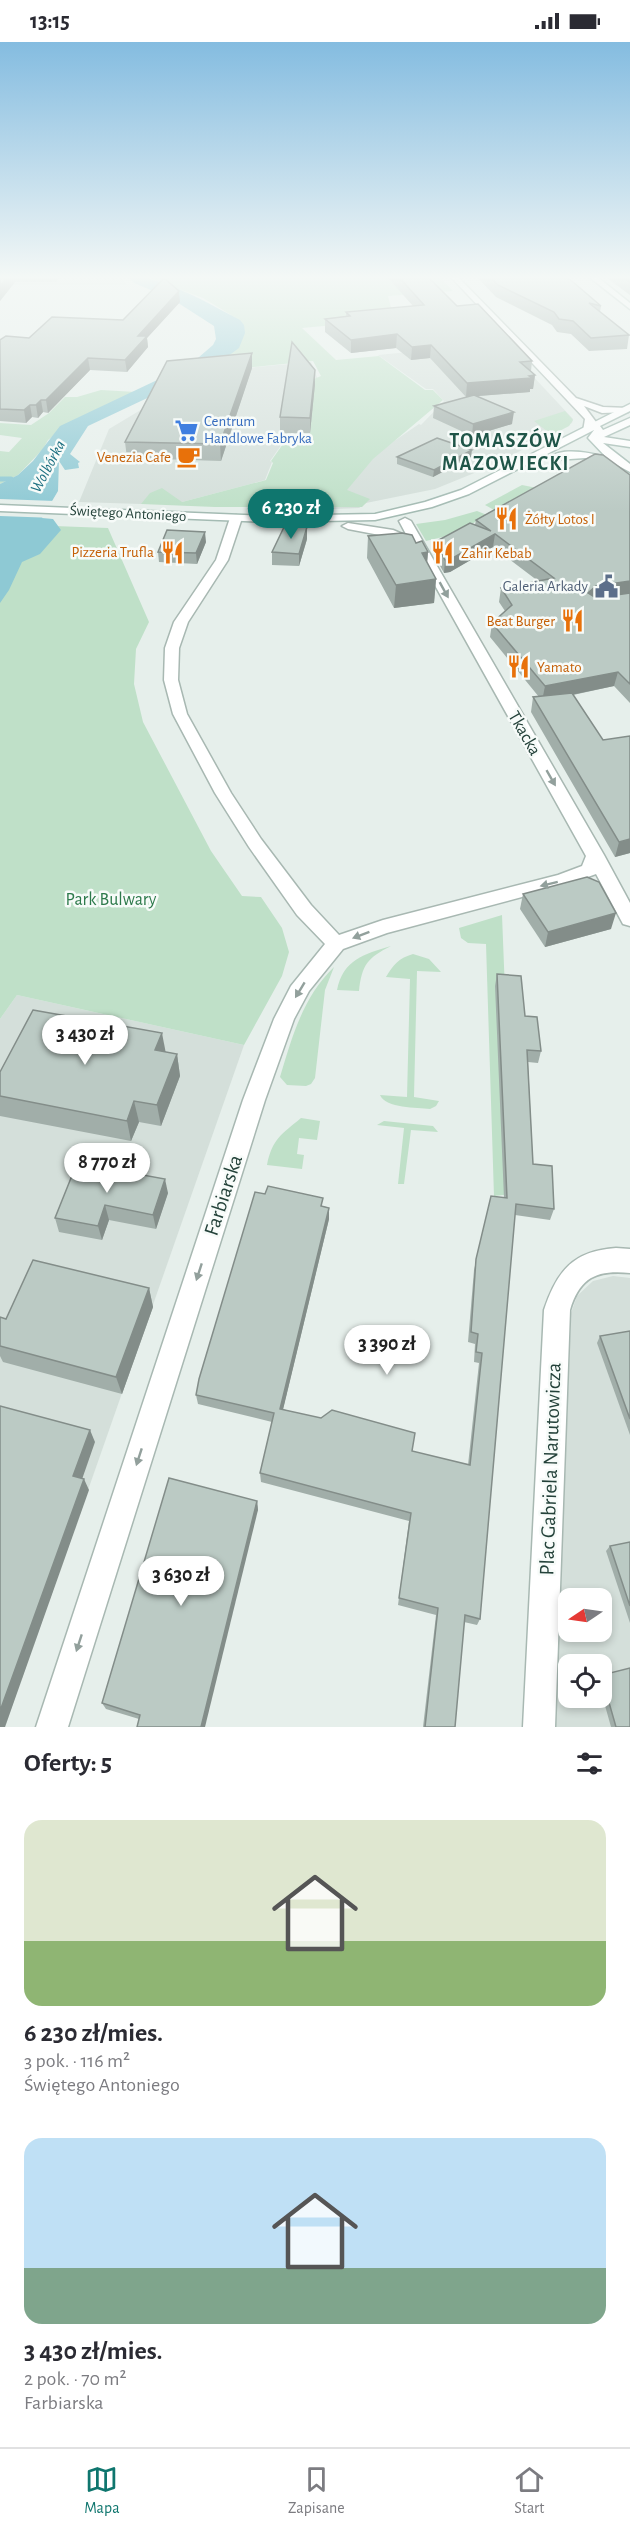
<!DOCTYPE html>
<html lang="pl">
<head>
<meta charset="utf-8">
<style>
	body { margin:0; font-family:"Alegreya Sans",sans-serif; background:#f7f7f7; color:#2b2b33; height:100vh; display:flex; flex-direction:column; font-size:22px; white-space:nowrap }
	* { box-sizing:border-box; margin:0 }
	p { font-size:20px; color:#7c7c81 }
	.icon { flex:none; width:33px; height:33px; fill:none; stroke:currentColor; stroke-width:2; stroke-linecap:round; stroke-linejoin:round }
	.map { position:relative; height:1685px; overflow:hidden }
	.drawer { display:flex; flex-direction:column; background:#fff; flex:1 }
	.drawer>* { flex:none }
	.needle { width:39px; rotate:257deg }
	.buttons { position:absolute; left:558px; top:1546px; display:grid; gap:12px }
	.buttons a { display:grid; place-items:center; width:54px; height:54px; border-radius:12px; background:#fff; box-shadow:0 3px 9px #0003; font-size:30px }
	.price { position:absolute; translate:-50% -51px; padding:0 14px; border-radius:21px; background:#fff; color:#222; font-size:20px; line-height:39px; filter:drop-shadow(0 2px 3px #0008) }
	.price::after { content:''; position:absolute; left:50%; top:36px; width:18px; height:14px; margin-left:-9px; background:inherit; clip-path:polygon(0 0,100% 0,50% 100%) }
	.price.current { background:#0f766e; color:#fff }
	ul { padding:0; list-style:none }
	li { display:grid; align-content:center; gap:12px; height:318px; padding:0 24px }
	li span { display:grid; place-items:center; height:186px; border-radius:18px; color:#555 }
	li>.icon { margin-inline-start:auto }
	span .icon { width:108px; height:108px; fill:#fffc; stroke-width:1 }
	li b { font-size:26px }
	h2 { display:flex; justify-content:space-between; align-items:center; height:72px; padding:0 24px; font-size:26px }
	.status { display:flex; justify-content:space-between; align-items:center; height:42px; padding:0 30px; background:#fff; direction:ltr }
	.status svg { height:16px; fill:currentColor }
	.tabs { display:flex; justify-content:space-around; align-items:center; height:84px; border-top:2px solid #e1e1e2; background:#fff; font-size:16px; color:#7c7c81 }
	.tabs a { display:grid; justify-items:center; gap:3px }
	.tabs .current { color:#0f766e }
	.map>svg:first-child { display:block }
	.built { fill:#d4dfda; fill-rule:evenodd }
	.green { fill:#bfe0c8 }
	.water { fill:#8ec9d4 }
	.pier { fill:#e6efeb }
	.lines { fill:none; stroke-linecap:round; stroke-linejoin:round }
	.stream { stroke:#8ec9d4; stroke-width:5 }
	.street-casing { stroke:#a8b8b2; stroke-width:3 }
	.secondary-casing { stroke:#a4bbb3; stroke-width:3 }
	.street { fill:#fff; fill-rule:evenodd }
	.secondary { fill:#fff; fill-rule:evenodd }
	.wall { fill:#a1aea9 }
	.shaded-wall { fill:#838d89 }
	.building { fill:#bbcac4; stroke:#838d89; stroke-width:1.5 }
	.oneway { fill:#92a09c }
	.labels { text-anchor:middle; stroke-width:5; stroke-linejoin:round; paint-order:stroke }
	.far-shop-label { font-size:15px; fill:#366cbe; stroke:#f7fbf9; text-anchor:start }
	.far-food-label { font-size:15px; fill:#c56008; stroke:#f7fbf9; text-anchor:end }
	.far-street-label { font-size:15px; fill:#24423a; stroke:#f7fbf9 }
	.far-service-label { font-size:15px; fill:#4e5e75; stroke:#f7fbf9; text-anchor:end }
	.far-water-label { font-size:16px; font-style:italic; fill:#1c6f80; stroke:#f7fbf9 }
	.street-label { font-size:18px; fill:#24423a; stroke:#f7fbf9 }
	.park-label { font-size:18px; fill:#2d7a4b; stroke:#f7fbf9 }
	.far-district-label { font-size:20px; font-weight:bold; letter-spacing:1.5px; fill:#1f5548; stroke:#f7fbf9 }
	.near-street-label { font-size:21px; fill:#24423a; stroke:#f7fbf9 }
</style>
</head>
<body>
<div class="status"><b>13:15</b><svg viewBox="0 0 49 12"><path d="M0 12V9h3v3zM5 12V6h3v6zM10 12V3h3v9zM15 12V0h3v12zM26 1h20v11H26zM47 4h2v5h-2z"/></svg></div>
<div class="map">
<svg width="630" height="1685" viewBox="0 0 630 1685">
	<rect width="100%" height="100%" fill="#e6efeb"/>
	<g class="built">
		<path d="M0,234H121L127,243H0Z"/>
		<path d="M502,301L573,377L572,381L494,423L435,447L366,461L359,466L333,467L368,417L419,382L421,383L444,359L433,347H426L378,313Z"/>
		<path d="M311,320L320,343L314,393L289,392L270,419L272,420L265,438L182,460L141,462L79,460L109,387L204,330Z"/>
		<path d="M17,953L244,1003L5,1685H0V977Z"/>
		<path d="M613,1234L630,1236V1685H556L571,1271L577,1254L593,1239ZM568,1557H602V1590H568ZM568,1623H602V1656H568Z"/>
	</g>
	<g class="green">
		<path d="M144,234H439L453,249L388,254L393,274L388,278L302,286L336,318L379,314L425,348H433L443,358L373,417L347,448L370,457L362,465H215L141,462L150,451L162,446L182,460L266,438L273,421L271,419L290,392H310L314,337L321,334L313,319L206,330L231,273L203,256Z"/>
		<path d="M101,348L136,350L76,377L48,398L43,407L18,433L0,442V409L9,410L22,396L0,393V381L31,383L49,371L65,355H77Z"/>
		<path d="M565,369L573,378L569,384L552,393L534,379Z"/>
		<path d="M522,443L537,446L496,469L485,463Z"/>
		<path d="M477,469L487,473L455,492L426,499L416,482L445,478Z"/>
		<path d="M0,482L108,486L149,580L136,607L134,642L143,680L211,809L242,854L261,855L282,886L289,910L282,934L244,1003L17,953L0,977Z"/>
		<path d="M502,873L513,1152L494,1154L486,902L468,901L461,896L459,886Z"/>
		<path d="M391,904C367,916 362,923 359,949L337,948C343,918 364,912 391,904Z"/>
		<path d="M413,912L429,917L441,930L417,929L414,1055L439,1059L436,1064L430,1067C417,1065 386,1067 380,1053L407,1055L410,937L386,935C393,923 399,916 413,912Z"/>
		<path d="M334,925L325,948L315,1036L311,1042L306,1044L287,1043L280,1035C292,995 303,955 334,925Z"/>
		<path d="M301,1076L320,1079L317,1098L299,1096L297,1112L304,1113L302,1127L267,1123C272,1097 282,1092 301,1076Z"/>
		<path d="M384,1079L433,1084L438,1090L411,1088L404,1142H398L404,1086L377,1083Z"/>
	</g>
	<path class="water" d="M127,234C162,234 208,261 240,278L244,283L245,291L239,306L213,325L88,384L70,412L80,420L78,421L79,426L65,428L59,419L58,449L42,476L53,477L61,488L40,512L22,520L9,548L0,561V442L18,433L33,419L60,384L191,322L213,303L216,297L214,284L172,257L134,241Z"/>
	<path class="pier" d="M0,457L55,459L47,474L55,476L0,474Z"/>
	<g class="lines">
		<path class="stream" d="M0,437H11"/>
		<defs>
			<g id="street">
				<path d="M450,234H457L576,356L603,365L628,366V370L602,371L584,364L596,380L591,389H583L585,377Z"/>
				<path d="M236,473L242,476L228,518L188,580L179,606L178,638L187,672L231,751L261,797L311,863L339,893L383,878L558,833L582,824L586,814L413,504L390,495L348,487L342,484L348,481L393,488L407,494L399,479L405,476L411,479L604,813L630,861V884L623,882L596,832L563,844L387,891L343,907L309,949L294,977L265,1058L68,1685H36L243,1058L274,977L291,944L325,902L297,873L249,805L215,751L173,672L164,638L165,606L174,580L216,518L230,476Z"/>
				<path d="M616,1206L630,1207V1231C597,1228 580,1235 570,1268L555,1685H523L544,1268C557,1229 573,1209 616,1206Z"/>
			</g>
			<g id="secondary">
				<path d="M588,234H596L630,261V267Z"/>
				<path d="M630,362V369L600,384L603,388L630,376V383L604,395L630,399V405L603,401L630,422V430L617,423L585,416L555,418L550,415C563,405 591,411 606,415L588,396L594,388L469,452L432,465L375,478L266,480L0,469V463L266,474L375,472L425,460L461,448Z"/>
			</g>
		</defs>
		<use href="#street" class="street-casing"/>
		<use href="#secondary" class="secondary-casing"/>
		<use href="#street" class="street"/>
		<use href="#secondary" class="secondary"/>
	</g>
	<g class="wall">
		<path d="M0,234H59L57,240H15L0,259Z"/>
		<path d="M385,234H427L457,264L532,319L531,329L535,333L533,347H530V350L477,354L512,382L472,394L433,376L434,364L466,355L430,316L411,318L396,306L351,311L325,290V277L346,274V270L413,264L389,237Z"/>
		<path d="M476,234H566L601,264L600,270L629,293L627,307L589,309L571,292L557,290L552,283L496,255Z"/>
		<path d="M604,234H630V253Z"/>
		<path d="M180,260L147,296L148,305L127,330L90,328L48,371L43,370L38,376L32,375L26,381L0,379V298L29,296L123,278Z"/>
		<path d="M252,326L221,419L127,416L125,400Z"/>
		<path d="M315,342L310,391H280V375Z"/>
		<path d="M397,415H471L433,435L397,422Z"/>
		<path d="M630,433V661L614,644L573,653L630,811L615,815L531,670L533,655H539L490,595L492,581L505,569L499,560L501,546L538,539L493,505L450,530L444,531L434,513L435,500L475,483L476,478Z"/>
		<path d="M368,494L416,501L428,510L427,521L436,537L434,561L394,566L367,516Z"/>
		<path d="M307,497L299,524L272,523V510Z"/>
		<path d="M206,500L197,522L159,520L158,510Z"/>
		<path d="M523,852L611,887L545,905L520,867Z"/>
		<path d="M497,932L525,974L541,1009L538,1021L528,1020L533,1122L554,1167L550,1178L515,1173L480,1577L477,1583L464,1580L455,1685H423L436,1573L398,1563L409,1479L261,1440L260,1431L272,1380L198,1362L196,1353L323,1164L329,1166V1177L283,1367L412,1409L468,1423L479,1321L474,1320L475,1302L468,1300L474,1228L491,1154L504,1156L495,944Z"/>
		<path d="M165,1010L177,1012L180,1034L161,1084L139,1080L131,1099L0,1074V1030Z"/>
		<path d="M77,1121L168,1151L156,1187L109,1178L102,1198L59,1190L55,1176Z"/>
		<path d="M149,1246L153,1265L122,1352L3,1320L0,1314V1275L6,1277Z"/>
		<path d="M630,1289V1393L597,1301L600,1294Z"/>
		<path d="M257,1459L258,1468L139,1677L106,1667L102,1661Z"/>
		<path d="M630,1500V1581L606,1509L610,1504Z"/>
		<path d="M602,1633L630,1685H611L602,1653Z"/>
	</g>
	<g class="shaded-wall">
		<path d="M9,234H14L15,240L0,259V244Z"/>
		<path d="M179,249L180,260L147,296L148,305L127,330L125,318L138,294Z"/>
		<path d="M397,292L396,306L351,311V298Z"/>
		<path d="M431,303L430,316L411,318L412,305Z"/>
		<path d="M252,311V326L221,419L220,402Z"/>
		<path d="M88,316L90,328L48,371L46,358Z"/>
		<path d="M315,328V342L310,391V376Z"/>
		<path d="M535,333L533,347H530V350L466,355L467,341Z"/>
		<path d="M41,358L43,370L38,376L36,363Z"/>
		<path d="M30,363L32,375L26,381L24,368Z"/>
		<path d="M514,370L512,382L472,394L473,382Z"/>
		<path d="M472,408L471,415L433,435L434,428Z"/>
		<path d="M307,485V497L299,524V512Z"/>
		<path d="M205,490L206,500L197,522L196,511Z"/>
		<path d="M495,492L493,505L450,530L444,531L445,518Z"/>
		<path d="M428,510L426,533L422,511Z"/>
		<path d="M436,537L434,561L394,566L396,543Z"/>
		<path d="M630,539V552L593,558L588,551L596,544Z"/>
		<path d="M618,630L614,644L542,659L545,644Z"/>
		<path d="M630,797V811L615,815L619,800Z"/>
		<path d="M616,871L611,887L545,905L548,890Z"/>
		<path d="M162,991L166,1012L155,1008Z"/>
		<path d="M177,1012L180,1034L161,1084L157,1063Z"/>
		<path d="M134,1059L139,1080L131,1099L127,1079Z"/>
		<path d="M165,1137L168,1151L156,1187L153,1173Z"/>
		<path d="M105,1163L109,1178L102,1198L98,1184Z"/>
		<path d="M329,1166V1177L281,1376L280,1367Z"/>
		<path d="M149,1246L153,1265L122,1352L116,1335Z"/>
		<path d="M90,1388L95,1400L79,1446L73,1434Z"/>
		<path d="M84,1437L89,1448L5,1685H0V1669Z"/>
		<path d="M257,1459L258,1468L205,1685H201Z"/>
	</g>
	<g class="building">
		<path d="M0,234H9L0,244Z"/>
		<path d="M398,234H427L457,264L478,262L532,319L520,320L535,333L529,334L532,336L467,341L431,303L412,305L397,292L351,298L325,277L350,274L346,270L424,263Z"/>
		<path d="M489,234H566L601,264L589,261L629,293L591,296L573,279L559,277L554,270L498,243Z"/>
		<path d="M622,234H630V240Z"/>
		<path d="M164,236L179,249L138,294H147L125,318L88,316L46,358H41L36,363H30L24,368L0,367V298L6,294L29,296L52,275L123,278Z"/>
		<path d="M292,300L315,328L310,376L280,375Z"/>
		<path d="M252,311L220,402L125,400L167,319Z"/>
		<path d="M474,353L514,370L473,382L434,364Z"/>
		<path d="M437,396L472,408L434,428L397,415Z"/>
		<path d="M595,412L603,413L630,433V539L596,544L588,551L596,556L630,551V642L618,630L545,644L492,581L512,563L501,546L554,536L495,492L451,517L445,518L435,500L470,481L491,489L476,478Z"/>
		<path d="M285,483L307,485L299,512L272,510Z"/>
		<path d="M167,488L205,490L196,511L158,510Z"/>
		<path d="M402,491L412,493L416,501L422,499L428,510L422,511L436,537L396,543L368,494Z"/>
		<path d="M572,651L603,698L630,694V797L619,800L533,655Z"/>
		<path d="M587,835L599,840L616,871L548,890L523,852Z"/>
		<path d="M497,932L521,934L525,974L537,975L541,1009L527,1008L533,1122L552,1124L554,1167L516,1162L480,1577L465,1573L455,1685H425L438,1566L399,1556L411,1471L260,1431L274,1371L196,1353L199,1337L255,1150L265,1152L268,1144L323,1156L321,1164L329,1166L280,1367L321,1376L332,1368L415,1391L412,1409L470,1423L482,1311L476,1310L478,1292L471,1290L476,1217L491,1154L507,1156Z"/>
		<path d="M33,968L162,991L155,1008L177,1012L157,1063L134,1059L127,1079L0,1054V1030Z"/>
		<path d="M77,1121L165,1137L153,1173L105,1163L98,1184L55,1176Z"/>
		<path d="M33,1218L149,1246L116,1335L0,1304V1275L6,1277Z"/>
		<path d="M630,1289V1377L600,1294Z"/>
		<path d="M0,1364L90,1388L73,1434L84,1437L0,1669Z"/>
		<path d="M169,1436L257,1459L201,1685H137L140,1673L102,1661Z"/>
		<path d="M630,1500V1564L610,1504Z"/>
		<path d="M630,1626V1685H616L602,1636V1633Z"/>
	</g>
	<defs><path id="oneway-solid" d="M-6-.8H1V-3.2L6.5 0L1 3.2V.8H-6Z" transform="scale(1.5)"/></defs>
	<g class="oneway">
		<use href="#oneway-solid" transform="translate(444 548) rotate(61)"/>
		<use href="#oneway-solid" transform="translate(551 736) rotate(60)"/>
		<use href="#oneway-solid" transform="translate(549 842) rotate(166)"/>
		<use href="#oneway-solid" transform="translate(361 893) rotate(159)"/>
		<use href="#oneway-solid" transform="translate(300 948) rotate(121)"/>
		<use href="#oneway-solid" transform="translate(199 1230) rotate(108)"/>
		<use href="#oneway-solid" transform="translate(139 1415) rotate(108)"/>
		<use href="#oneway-solid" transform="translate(79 1601) rotate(108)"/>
	</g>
	<linearGradient id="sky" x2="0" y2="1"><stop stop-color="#84bce0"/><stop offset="0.5" stop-color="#f4f8f6"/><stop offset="1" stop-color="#f4f8f6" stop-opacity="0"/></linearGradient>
	<rect width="630" height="470" fill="url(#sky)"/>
	<defs>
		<symbol id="supermarket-bare" viewBox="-9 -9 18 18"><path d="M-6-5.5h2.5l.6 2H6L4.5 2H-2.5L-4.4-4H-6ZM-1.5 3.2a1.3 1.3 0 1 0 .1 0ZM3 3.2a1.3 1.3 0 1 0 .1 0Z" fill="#3f7fe0" stroke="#f7fbf9" stroke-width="2.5" paint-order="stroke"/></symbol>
		<symbol id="cafe-bare" viewBox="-9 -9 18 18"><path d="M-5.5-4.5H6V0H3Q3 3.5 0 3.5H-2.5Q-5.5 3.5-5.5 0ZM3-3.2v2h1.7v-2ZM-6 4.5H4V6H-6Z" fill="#e8710a" stroke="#f7fbf9" stroke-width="2.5" paint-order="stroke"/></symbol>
		<symbol id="restaurant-bare" viewBox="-9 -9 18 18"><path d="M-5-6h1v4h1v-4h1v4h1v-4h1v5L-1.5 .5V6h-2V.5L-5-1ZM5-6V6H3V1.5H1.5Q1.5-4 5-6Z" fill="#e8710a" stroke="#f7fbf9" stroke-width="2.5" paint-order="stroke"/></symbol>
		<symbol id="civic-bare" viewBox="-9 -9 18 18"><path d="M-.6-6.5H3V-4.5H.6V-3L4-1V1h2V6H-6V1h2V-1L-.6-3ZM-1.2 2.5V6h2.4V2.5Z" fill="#5c6f8a" stroke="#f7fbf9" stroke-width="2.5" paint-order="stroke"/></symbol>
	</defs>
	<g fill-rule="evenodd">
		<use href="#supermarket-bare" x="170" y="372" width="33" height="33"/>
		<use href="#cafe-bare" x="172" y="398" width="33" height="33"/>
		<use href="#restaurant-bare" x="490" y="460" width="33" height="33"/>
		<use href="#restaurant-bare" x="156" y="494" width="33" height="33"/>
		<use href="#restaurant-bare" x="426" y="494" width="33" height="33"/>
		<use href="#civic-bare" x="590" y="528" width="33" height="33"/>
		<use href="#restaurant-bare" x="556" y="562" width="33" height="33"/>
		<use href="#restaurant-bare" x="502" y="608" width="33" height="33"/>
	</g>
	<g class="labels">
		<g class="far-shop-label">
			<text x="204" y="384">Centrum<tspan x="204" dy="17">Handlowe Fabryka</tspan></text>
		</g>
		<g class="far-food-label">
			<text x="171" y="420">Venezia Cafe</text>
			<text x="525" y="482" text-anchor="start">Żółty Lotos I</text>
			<text x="154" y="515">Pizzeria Trufla</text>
			<text x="461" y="516" text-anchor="start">Zahir Kebab</text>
			<text x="555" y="584">Beat Burger</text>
			<text x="537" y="630" text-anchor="start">Yamato</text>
		</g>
		<g class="far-street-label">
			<text transform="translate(128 471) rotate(3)" y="5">Świętego Antoniego</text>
		</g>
		<g class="far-service-label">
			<text x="588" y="549">Galeria Arkady</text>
		</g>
		<g class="far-water-label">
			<text transform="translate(47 424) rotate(-62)" y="6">Wolbórka</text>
		</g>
		<g class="street-label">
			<text transform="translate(525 691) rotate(60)" y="6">Tkacka</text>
		</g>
		<g class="park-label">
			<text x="111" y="863">Park Bulwary</text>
		</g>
		<g class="far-district-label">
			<text x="506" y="405">TOMASZÓW<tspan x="506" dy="23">MAZOWIECKI</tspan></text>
		</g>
		<g class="near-street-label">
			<text transform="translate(223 1153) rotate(-72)" y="7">Farbiarska</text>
			<text transform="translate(550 1427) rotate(-88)" y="7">Plac Gabriela Narutowicza</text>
		</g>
	</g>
</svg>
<div class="buttons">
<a><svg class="needle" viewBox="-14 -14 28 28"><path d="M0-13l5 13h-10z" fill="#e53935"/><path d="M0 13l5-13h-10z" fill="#7c7c81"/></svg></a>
<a><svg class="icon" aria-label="locate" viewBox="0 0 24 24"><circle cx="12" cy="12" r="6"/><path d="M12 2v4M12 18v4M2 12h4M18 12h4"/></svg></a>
</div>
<b class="price current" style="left:291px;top:498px">6 230 zł</b>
<b class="price" style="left:85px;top:1024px">3 430 zł</b>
<b class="price" style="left:107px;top:1152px">8 770 zł</b>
<b class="price" style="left:387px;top:1334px">3 390 zł</b>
<b class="price" style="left:181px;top:1565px">3 630 zł</b>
</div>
<section class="drawer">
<h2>Oferty: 5<svg class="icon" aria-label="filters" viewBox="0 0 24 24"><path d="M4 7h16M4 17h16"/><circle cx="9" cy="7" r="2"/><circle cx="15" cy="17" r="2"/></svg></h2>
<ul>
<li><span style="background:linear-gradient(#dfe7d0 65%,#8fb573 0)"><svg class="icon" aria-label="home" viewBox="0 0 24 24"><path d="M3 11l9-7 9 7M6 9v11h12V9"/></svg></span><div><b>6 230 zł/mies.</b><p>3 pok. · 116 m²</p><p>Świętego Antoniego</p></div></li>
<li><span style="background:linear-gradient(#bfe0f5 70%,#7fa58c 0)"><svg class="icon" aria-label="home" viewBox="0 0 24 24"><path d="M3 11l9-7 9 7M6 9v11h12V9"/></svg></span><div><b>3 430 zł/mies.</b><p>2 pok. · 70 m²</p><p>Farbiarska</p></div></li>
</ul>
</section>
<nav class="tabs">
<a class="current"><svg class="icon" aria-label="map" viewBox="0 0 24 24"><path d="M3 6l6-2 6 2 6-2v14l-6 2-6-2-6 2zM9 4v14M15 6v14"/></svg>Mapa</a>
<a><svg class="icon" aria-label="saved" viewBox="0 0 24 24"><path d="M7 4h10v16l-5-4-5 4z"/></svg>Zapisane</a>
<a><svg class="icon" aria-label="home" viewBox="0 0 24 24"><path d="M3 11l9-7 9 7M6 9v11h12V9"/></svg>Start</a>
</nav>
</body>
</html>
